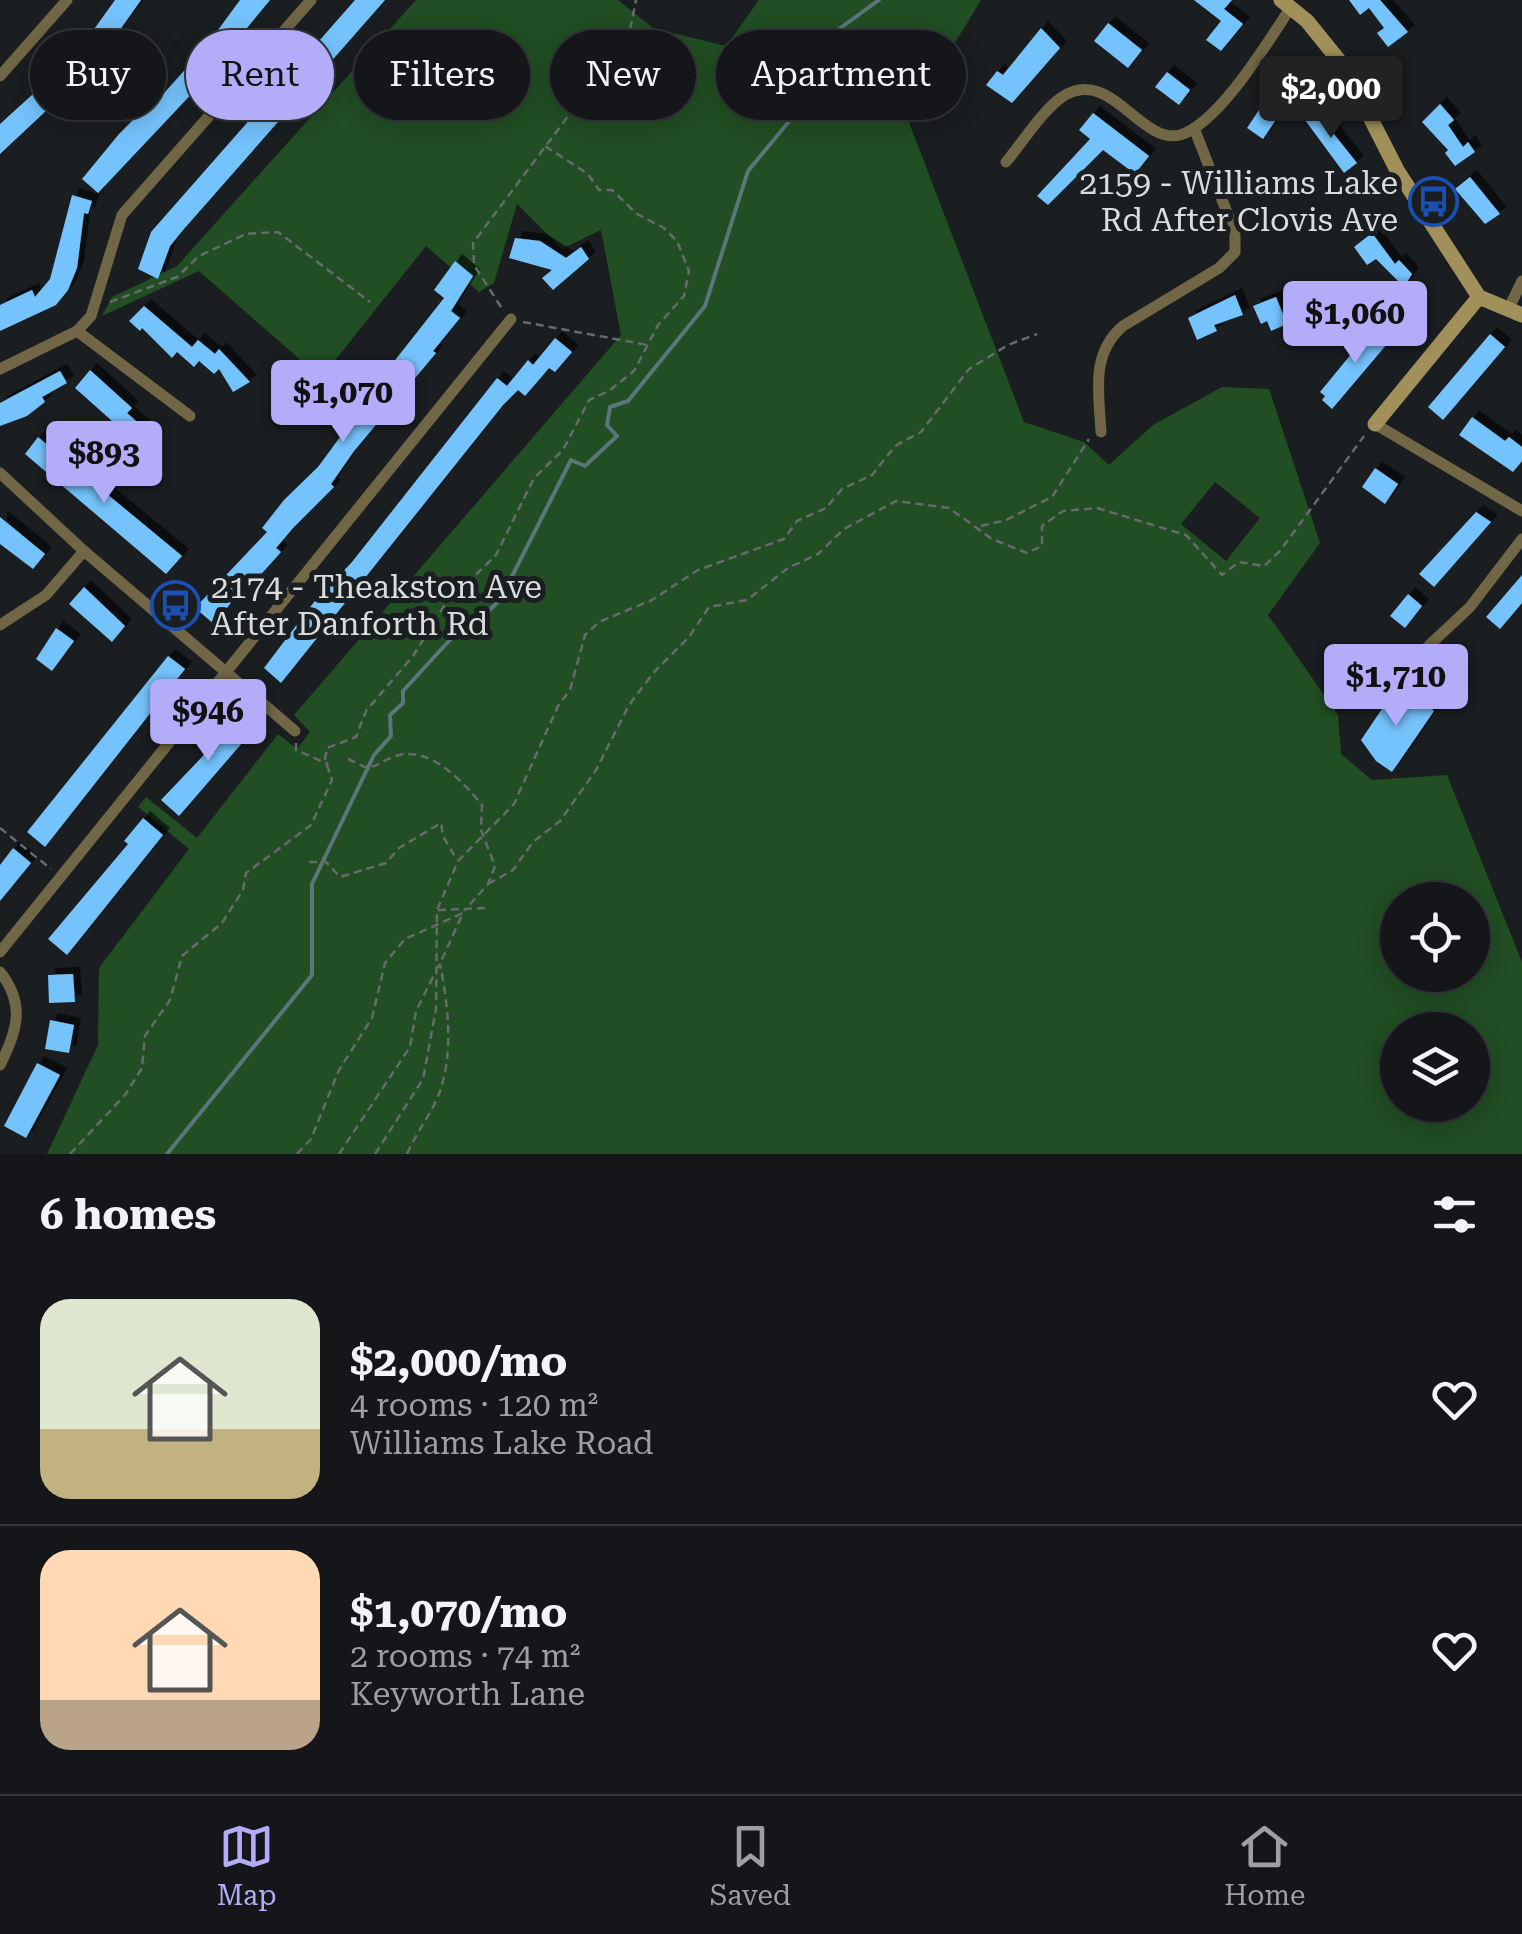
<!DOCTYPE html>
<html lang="en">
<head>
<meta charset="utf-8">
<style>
	body { margin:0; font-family:"Roboto Serif",serif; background:#212326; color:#f1f3f6; height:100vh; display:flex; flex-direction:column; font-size:38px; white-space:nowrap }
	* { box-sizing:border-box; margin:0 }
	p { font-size:32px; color:#9d9fa2 }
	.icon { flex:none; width:55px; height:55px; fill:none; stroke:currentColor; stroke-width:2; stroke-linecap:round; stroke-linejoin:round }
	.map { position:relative; height:1154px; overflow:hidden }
	.drawer { display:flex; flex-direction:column; background:#141619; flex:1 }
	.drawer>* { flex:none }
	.guide { position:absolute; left:30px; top:30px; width:1000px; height:90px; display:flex; gap:20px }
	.buttons { position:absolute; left:1380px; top:882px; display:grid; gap:20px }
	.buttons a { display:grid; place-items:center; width:110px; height:110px; border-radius:50%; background:#141619; box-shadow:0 5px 25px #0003,0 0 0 2px #333538; font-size:50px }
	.price { position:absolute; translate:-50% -85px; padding:0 22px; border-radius:10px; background:#b3adf9; color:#111; font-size:32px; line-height:65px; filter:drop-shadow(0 2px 5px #0008) }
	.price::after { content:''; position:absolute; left:50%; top:60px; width:30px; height:22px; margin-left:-15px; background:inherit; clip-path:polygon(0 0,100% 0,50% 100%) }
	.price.active { background:#222; color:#fff }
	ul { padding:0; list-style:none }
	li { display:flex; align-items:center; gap:30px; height:250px; padding:0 40px }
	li+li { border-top:2px solid #333538 }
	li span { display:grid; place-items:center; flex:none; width:280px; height:200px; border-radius:30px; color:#555 }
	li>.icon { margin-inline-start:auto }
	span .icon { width:120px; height:120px; fill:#fffc; stroke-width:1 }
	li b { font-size:42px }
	h2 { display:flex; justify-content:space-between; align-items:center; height:120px; padding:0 40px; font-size:42px }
	.tag { padding:0 35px; border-radius:45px; background:#141619; box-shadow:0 5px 25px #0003,0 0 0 2px #333538; font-size:35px; line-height:90px }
	.tag.active { background:#b3adf9; color:#111 }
	.menu { display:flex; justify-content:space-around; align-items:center; height:140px; border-top:2px solid #333538; background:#141619; font-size:28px; color:#9d9fa2 }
	.menu a { display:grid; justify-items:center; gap:5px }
	.menu .active { color:#b3adf9 }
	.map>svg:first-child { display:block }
	.green { fill:#214e23; fill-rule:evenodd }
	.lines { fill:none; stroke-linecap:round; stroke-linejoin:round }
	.stream { stroke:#5b767a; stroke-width:4 }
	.building { fill:#75c3fc; filter:url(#shadow) }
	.path { stroke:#686b6d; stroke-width:2.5; stroke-dasharray:8 5; stroke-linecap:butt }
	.street { stroke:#716645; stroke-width:11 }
	.secondary { stroke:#a19059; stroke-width:15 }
	.labels { text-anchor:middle; stroke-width:10; stroke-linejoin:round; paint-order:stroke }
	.poi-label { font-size:32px; fill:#dadcde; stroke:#1a1e21; text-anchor:end }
</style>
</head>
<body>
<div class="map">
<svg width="1522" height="1154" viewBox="0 0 1522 1154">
	<defs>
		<filter id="shadow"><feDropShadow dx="7" dy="-7" stdDeviation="0" flood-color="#0009"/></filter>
	</defs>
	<rect width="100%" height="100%" fill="#1a1e21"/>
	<path class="green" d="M416,0H618L653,28L726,46L759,0H981L908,120L1024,422L1084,442L1109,465L1153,425L1222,387L1269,389L1320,543L1268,615L1338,715L1341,754L1372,780L1447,775L1522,962V1154H47L98,1045L99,968L189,849L138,807L146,797L197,838L278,734L297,749L310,732L294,715L621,335L601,230L562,249L517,204L494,283L479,292L426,246L321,378L199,271L102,316L112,297L177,266ZM1215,482L1260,518L1226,561L1181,524ZM1398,900H1472V975H1398ZM1398,1030H1472V1105H1398Z"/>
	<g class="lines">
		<path class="stream" d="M167,1154L312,975V884L374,755L391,736L390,715L403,703V691L458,631L462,636L500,600L571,460L585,466L617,436L607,425L610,407L628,401L705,306L748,171L819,85L839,29L879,0"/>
	</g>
	<g class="building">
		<path d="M115,0H141L95,65L0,154V124L74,57Z"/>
		<path d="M240,0H270L198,87L98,193L82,179L119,134L146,107L149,110L207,45Z"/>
		<path d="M355,0H385L183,230L170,246L158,279L138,269L151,232Z"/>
		<path d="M1194,0H1232L1224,9L1243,24L1221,51L1206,40L1221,21Z"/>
		<path d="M1349,0H1380L1408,32L1388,47L1377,33L1384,28L1369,8L1360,15Z"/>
		<path d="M1108,23L1142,50L1128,68L1094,41Z"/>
		<path d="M1041,28L1060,48L1012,103L986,85L997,71L1003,75Z"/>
		<path d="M1167,72L1190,90L1179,105L1155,87Z"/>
		<path d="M1263,104L1279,115L1263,139L1247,128Z"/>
		<path d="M1440,104L1454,120L1448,125L1463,147L1468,142L1475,152L1455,166L1445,153L1448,150L1422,122Z"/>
		<path d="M1322,110L1333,133L1357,163L1344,173L1305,120Z"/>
		<path d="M1093,113L1149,156L1135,174L1103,150L1048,205L1037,196L1090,139L1079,130Z"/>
		<path d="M1470,177L1500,214L1485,224L1455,189Z"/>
		<path d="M72,195L92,201L88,214L84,213L77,268L68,290L56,305L0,331V305L32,290L35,297L50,279Z"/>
		<path d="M1372,233L1395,264L1399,260L1412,274L1404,287L1376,259L1367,265L1354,247Z"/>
		<path d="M515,238L540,241L566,258L581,247L589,259L553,290L542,278L552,270L509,258Z"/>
		<path d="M455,261L473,276L451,311L460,318L433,351L436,353L354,451L331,484L334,487L293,528L276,548L281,552L254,582L250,579L214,624L195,608L267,532L262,528L284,500L318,467L343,433L340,430L444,298L434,290Z"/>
		<path d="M1235,295L1243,315L1214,325L1217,331L1197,340L1188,318Z"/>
		<path d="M1276,297L1287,324L1271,331L1267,321L1261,324L1253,306Z"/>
		<path d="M144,306L192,347L198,340L215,354L219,349L250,382L233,392L219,369L214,374L199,361L194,367L177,352L172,358L142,328L140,331L129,321Z"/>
		<path d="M1375,325L1392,338L1332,409L1322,400L1325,396L1320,392Z"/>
		<path d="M1490,334L1505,347L1443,420L1428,407Z"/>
		<path d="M555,338L572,352L555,372L549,368L525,396L518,390L503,405L281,683L264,668L314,602L352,562L497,378L507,386L528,360L533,365Z"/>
		<path d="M90,370L132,408L127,413L143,427L136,435L152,452L137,466L126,455L133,448L117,434L121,429L75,388Z"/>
		<path d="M60,371L67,383L42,397L45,402L27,416L0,426V403Z"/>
		<path d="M1472,417L1505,441L1509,437L1522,447V461L1513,472L1459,435Z"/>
		<path d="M38,437L182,556L166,574L25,454Z"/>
		<path d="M1375,468L1398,484L1385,504L1362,487Z"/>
		<path d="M1476,512L1491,522L1434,587L1419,574Z"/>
		<path d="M0,517L45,554L33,569L0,544Z"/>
		<path d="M1522,575V603L1500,629L1486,617Z"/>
		<path d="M84,587L125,626L112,642L69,604Z"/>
		<path d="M1408,594L1422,606L1405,628L1390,616Z"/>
		<path d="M56,628L74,641L52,671L36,659Z"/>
		<path d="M168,656L185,669L45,847L27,832Z"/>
		<path d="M1394,691L1407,700L1412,692L1434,711L1392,772L1376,761L1361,740Z"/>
		<path d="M233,709L251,723L237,740L242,743L179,816L161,800L201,758L227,724L223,721Z"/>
		<path d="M143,818L163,835L67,955L48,939L128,844L124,841Z"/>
		<path d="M13,848L31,863L0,901V865Z"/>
		<path d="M73,974L75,1002L49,1003L48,975Z"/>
		<path d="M50,1020L74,1025L69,1053L45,1049Z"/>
		<path d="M37,1063L60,1075L26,1138L4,1126Z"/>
	</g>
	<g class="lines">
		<g class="path">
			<path d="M110,302L177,277L199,256L246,234L278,232L370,302"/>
			<path d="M501,307L474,265L473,243L629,35L636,0"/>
			<path d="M523,322L648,345"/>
			<path d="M981,526L1006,520L1052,497L1089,439"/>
			<path d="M296,743V750L328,764"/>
			<path d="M348,759L367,768C379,766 385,759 396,756C430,745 463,782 482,805L481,830L495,866L488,884L464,911"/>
			<path d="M0,828L51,869"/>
			<path d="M309,862H326L340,877L386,863L399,848L441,823L443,836L457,860"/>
			<path d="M488,884L513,870L533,842L560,821L596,770L629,705L654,672L689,637L709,607L747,600L788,568L818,554L844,529L896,501L949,508L992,539L1027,553L1042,546V526L1063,511L1097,508L1186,535L1222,575L1239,562L1264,566L1280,551L1364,436"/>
			<path d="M438,910L486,908"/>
			<path d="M70,1154L125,1095L142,1068L145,1036L170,1000L182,956L222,923L243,890L246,873L311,825L332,780L325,759L327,748L356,737L366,711L413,656L444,606L496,555L534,478L563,450L589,400L609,391L634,371L658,325L684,296L689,271L677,241L664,228L637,214L612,190H599L588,174L545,146"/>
			<path d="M297,1154L311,1139L339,1070L372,1018L385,963L405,939L463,913L438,968"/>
			<path d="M339,1154L410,1047L416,1011L434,975"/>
			<path d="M375,1154L423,1079L436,1009L437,910L458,861L514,804L558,706L570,690L585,635L599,622L652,600L698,570L784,539L797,521L826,508L842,489L872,475L895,446L921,432L969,369L1008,345L1037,334"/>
			<path d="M407,1154C415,1136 425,1122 434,1105C455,1064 449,1008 440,964"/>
		</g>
		<g class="street">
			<path d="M0,76L67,0"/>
			<path d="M1006,162C1023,142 1041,112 1062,97C1110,65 1140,145 1180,135C1219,124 1269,40 1291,7"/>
			<path d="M1509,308L1522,281"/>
			<path d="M77,331L190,416"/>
			<path d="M0,369L77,331L91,316L122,215L311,0"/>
			<path d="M1375,424L1522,511"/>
			<path d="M1101,432C1099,393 1090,354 1123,326L1219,268L1235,252V233L1194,128"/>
			<path d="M0,473L84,551L295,731"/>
			<path d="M0,625L46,595L84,551"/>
			<path d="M1369,653L1392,667H1406L1470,607L1522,539"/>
			<path d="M0,952L511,319"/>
			<path d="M0,972C26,1004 17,1032 0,1065"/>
		</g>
		<g class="secondary">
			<path d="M1281,0L1307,21L1345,68L1397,170L1479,297L1522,315"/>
			<path d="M1375,424L1479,297"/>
		</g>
	</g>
	<defs>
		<symbol id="bus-ring" viewBox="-11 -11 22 22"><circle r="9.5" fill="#1a1e21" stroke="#1a4fb4" stroke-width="1.5"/><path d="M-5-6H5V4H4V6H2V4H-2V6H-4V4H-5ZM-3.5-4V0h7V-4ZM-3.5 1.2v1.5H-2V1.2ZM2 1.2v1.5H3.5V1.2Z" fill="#1a4fb4"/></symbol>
	</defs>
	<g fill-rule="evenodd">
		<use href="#bus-ring" x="1406" y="174" width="55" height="55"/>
		<use href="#bus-ring" x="148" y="578" width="55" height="55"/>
	</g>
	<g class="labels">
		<g class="poi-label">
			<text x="1398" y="194">2159 - Williams Lake<tspan x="1398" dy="37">Rd After Clovis Ave</tspan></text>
			<text x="211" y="598" text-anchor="start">2174 - Theakston Ave<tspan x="211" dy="37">After Danforth Rd</tspan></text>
		</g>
	</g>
</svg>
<div class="buttons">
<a><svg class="icon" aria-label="locate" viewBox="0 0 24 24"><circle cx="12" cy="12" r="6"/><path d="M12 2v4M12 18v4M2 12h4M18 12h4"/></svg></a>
<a><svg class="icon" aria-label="layers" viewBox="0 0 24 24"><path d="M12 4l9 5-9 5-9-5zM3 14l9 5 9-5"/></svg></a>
</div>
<b class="price active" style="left:1331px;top:141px">$2,000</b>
<b class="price" style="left:1355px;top:366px">$1,060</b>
<b class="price" style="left:343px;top:445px">$1,070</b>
<b class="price" style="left:104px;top:506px">$893</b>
<b class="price" style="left:1396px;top:729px">$1,710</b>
<b class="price" style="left:208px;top:764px">$946</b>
<div class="guide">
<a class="tag">Buy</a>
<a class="tag active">Rent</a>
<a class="tag">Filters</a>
<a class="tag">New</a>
<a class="tag">Apartment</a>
</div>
</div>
<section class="drawer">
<h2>6 homes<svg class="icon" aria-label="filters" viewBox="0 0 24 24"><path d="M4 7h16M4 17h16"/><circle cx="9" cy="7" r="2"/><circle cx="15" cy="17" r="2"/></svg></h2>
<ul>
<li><span style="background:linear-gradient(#dfe7d0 65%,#c2b280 0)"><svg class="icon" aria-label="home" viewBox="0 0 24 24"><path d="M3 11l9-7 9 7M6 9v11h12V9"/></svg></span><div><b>$2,000/mo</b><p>4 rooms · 120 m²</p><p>Williams Lake Road</p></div><svg class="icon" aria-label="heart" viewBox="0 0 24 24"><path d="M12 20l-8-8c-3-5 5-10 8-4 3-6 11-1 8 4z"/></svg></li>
<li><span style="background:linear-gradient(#ffd9b3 75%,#b9a48a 0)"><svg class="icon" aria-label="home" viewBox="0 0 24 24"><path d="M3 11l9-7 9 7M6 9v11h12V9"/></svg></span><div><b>$1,070/mo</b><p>2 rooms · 74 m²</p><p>Keyworth Lane</p></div><svg class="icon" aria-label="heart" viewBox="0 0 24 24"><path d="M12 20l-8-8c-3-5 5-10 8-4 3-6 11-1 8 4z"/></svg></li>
</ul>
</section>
<nav class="menu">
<a class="active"><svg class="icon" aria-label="map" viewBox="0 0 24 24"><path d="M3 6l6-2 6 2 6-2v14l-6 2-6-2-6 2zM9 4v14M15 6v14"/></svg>Map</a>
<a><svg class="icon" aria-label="saved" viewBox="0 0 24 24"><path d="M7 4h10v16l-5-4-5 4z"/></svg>Saved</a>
<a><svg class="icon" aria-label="home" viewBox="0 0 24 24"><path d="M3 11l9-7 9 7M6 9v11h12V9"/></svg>Home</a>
</nav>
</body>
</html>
